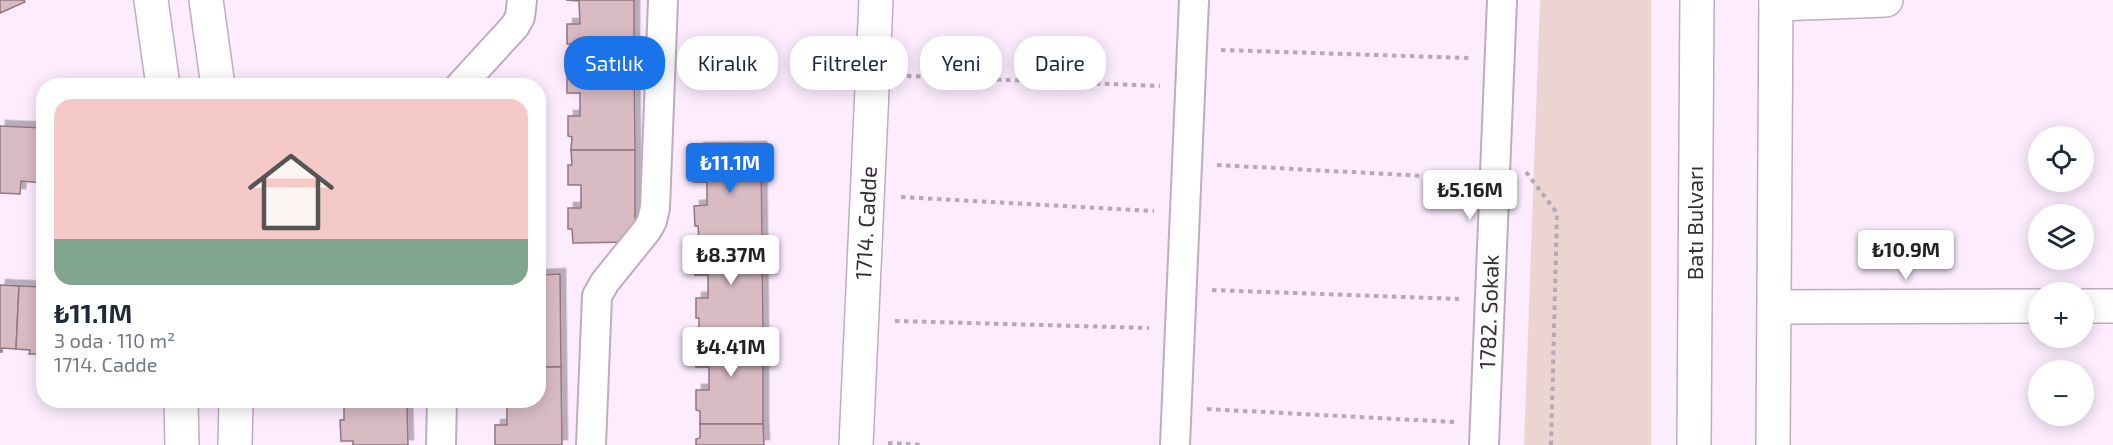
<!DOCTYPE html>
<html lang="tr">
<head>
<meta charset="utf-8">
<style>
	body { margin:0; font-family:"Exo 2",sans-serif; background:#f2f2f3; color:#1f2937; height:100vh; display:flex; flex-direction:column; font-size:22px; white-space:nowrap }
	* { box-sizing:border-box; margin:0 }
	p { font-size:20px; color:#747a83 }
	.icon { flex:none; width:33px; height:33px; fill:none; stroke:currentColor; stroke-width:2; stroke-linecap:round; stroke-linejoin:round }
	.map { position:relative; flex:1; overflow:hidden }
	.details { position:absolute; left:36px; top:78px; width:510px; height:330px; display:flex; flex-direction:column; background:#fff; border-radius:24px; box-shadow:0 3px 15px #0003 }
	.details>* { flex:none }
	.top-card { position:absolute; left:564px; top:36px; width:570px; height:54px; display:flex; gap:12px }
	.tools { position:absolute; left:2028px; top:126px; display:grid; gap:12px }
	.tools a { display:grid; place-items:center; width:66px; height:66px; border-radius:50%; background:#fff; box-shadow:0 3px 15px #0003; font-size:30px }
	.price { position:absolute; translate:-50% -51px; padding:0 14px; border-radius:6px; background:#fff; color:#222; font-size:20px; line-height:39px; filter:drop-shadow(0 2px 3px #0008) }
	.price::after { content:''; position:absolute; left:50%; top:36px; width:18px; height:14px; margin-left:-9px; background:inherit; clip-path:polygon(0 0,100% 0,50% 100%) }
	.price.selected { background:#1a73e8; color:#fff }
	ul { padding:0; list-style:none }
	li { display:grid; align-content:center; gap:12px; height:318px; padding:0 18px }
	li+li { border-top:2px solid #e0e1e3 }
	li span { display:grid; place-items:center; height:186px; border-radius:18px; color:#555 }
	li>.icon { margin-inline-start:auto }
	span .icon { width:108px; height:108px; fill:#fffc; stroke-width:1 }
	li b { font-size:26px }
	.chip { padding:0 21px; border-radius:24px; background:#fff; box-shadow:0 3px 15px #0003; font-size:21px; line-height:54px }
	.chip.selected { background:#1a73e8; color:#fff }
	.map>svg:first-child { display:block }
	.green { fill:#ecd5d0 }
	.building { fill:#d9bbc4; stroke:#927680; stroke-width:1.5; filter:url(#shadow) }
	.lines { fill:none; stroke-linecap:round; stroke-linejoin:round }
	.street-casing { stroke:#c0acc1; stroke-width:32 }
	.secondary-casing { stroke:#c0acc1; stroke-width:36 }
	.primary-casing { stroke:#c0acc1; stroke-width:36 }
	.path { stroke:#b5a8b7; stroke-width:4; stroke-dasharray:4.5 4.5; stroke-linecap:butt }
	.street { stroke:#fff; stroke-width:28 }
	.secondary { stroke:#fff; stroke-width:33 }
	.primary { stroke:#fff; stroke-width:33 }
	.labels { text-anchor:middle; stroke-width:4.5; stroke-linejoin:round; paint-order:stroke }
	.street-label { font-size:22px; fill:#362e37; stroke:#fff }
</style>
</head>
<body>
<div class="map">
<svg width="2113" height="445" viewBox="0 0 2113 445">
	<defs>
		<filter id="shadow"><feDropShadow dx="5.5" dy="-5.5" stdDeviation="0" flood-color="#0004"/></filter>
	</defs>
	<rect width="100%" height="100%" fill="#fcecfe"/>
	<path class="green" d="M1540,0H1651V445H1524Z"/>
	<g class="building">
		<path d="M0,0H24L25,2L0,13Z"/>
		<path d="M566,0H634V58H571V44H567V24H580L579,1Z"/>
		<path d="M571,58H634L635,150H571L572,137L568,136V116H580V93H567V72H571Z"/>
		<path d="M0,126L44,128V183L21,181L20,194L0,193Z"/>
		<path d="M761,147L762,240H699L698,226H695L694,206L707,205V182H694V162H698V148Z"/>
		<path d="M571,150H635V242L573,243L572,229H568V208H581V185H568V165H572Z"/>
		<path d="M699,240H762L763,332H699V318H696V298H708V275H695V254H699Z"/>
		<path d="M560,274L561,367H538V275Z"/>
		<path d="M0,285L19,286L16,349L2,348V352H0Z"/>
		<path d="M19,286L44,287V354H29L30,350L16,349Z"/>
		<path d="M699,332H763V424H700V411L696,410V390H709V367H696V346H700Z"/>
		<path d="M538,367H561L562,445H495V425H507V402L494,400H538Z"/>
		<rect x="344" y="400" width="63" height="6"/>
		<path d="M344,406H407L408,445H353V441H341L340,420H344Z"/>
		<path d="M700,424H763L764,445H696V439L700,438Z"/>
	</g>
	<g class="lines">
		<defs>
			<g id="street">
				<path d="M460,86L515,26L520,17L522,0"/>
				<path d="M441,445L442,400"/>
				<path d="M591,445L597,296L605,282L647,230L652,221L655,208L663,0"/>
				<path d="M1175,445L1194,0"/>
				<path d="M1484,445L1502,0"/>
			</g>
			<g id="secondary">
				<path d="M151,0L163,86"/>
				<path d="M206,0L218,86"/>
				<path d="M1776,4L1886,0"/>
				<path d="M2084,306H2113"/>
				<path d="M1774,307L2038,306"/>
				<path d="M181,400L182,445"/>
				<path d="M235,445L236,400"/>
				<path d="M856,445L876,0"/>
			</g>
			<g id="primary">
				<path d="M1694,445L1697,0"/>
				<path d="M1773,445L1776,0"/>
			</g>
		</defs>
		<use href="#street" class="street-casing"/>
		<use href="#secondary" class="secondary-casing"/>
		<use href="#primary" class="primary-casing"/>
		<g class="path">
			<path d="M1221,50L1469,58"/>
			<path d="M907,76L1160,86"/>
			<path d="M1217,165L1464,178"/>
			<path d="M1526,172L1557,213L1551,445"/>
			<path d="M901,197L1154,211"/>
			<path d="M1212,290L1459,299"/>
			<path d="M895,321L1149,328"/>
			<path d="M1207,409L1454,422"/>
			<path d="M888,443L923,445"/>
		</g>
		<use href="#street" class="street"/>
		<use href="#secondary" class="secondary"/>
		<use href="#primary" class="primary"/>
	</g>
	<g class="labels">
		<g class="street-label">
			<text transform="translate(866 223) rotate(-87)" y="8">1714. Cadde</text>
			<text transform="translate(1695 223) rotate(-90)" y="8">Batı Bulvarı</text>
			<text transform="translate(1489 312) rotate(-88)" y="8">1782. Sokak</text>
		</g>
	</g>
</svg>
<div class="tools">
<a><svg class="icon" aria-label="locate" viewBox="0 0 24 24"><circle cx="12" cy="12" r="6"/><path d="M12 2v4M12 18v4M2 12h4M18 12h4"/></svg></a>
<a><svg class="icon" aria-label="layers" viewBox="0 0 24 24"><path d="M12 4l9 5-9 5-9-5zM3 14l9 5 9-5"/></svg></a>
<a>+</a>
<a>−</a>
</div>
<b class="price selected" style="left:730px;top:194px">₺11.1M</b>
<b class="price" style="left:1470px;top:221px">₺5.16M</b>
<b class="price" style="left:1906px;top:281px">₺10.9M</b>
<b class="price" style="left:731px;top:286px">₺8.37M</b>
<b class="price" style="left:731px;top:378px">₺4.41M</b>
<div class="top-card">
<a class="chip selected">Satılık</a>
<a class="chip">Kiralık</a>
<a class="chip">Filtreler</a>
<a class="chip">Yeni</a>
<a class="chip">Daire</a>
</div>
<section class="details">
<ul>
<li><span style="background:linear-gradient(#f6c9c9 75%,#7fa58c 0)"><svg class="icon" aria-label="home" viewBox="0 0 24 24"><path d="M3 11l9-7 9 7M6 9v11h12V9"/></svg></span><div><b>₺11.1M</b><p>3 oda · 110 m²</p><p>1714. Cadde</p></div></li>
</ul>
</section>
</div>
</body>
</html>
